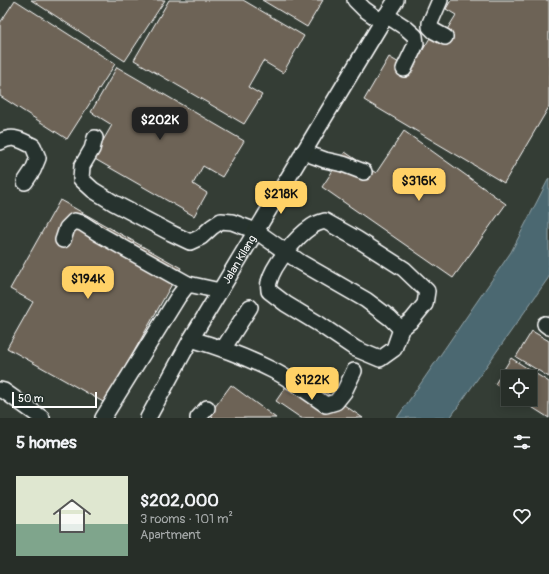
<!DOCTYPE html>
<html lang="en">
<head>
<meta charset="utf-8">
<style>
	body { margin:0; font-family:Pangolin,sans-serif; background:#2f3630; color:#f1f3f6; height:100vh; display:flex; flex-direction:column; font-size:15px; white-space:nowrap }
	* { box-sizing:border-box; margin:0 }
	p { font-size:13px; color:#a4a8a8 }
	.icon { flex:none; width:22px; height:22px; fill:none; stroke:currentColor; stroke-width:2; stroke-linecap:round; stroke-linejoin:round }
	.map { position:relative; height:418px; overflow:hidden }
	.details { display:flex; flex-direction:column; background:#272e28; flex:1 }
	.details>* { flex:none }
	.fabs { position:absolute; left:501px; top:370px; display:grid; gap:8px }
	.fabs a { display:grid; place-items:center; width:36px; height:36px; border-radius:0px; background:#272e28; box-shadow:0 2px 10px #0003,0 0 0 1px #434a45; font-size:20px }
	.scale { position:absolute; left:12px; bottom:10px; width:85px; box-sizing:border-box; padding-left:4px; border:2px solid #fff; border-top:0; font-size:11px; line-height:14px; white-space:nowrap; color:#fff; -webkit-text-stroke:3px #26332d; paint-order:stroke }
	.price { position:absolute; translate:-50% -34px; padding:0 9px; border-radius:8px; background:#ffd166; color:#111; font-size:13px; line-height:26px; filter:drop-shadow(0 1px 2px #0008) }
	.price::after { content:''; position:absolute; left:50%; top:24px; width:12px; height:9px; margin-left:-6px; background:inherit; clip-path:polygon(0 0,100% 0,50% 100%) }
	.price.on { background:#222; color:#fff }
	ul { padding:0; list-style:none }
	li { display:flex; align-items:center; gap:12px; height:100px; padding:0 16px }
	li span { display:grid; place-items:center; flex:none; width:112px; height:80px; border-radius:0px; color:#555 }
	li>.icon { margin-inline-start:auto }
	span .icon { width:48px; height:48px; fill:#fffc; stroke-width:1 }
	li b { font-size:17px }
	h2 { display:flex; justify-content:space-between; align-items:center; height:48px; padding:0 16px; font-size:17px }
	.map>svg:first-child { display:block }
	.water { fill:#4b6871; stroke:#93a4aa }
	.building { fill:#6d6456; stroke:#fff }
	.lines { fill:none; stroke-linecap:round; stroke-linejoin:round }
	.minor-casing { stroke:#fff; stroke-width:18 }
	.minor { stroke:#26332d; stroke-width:15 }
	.labels { text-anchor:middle; stroke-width:3.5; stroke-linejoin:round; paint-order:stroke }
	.street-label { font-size:11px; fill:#fff; stroke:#26332d }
</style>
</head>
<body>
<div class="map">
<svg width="549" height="418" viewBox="0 0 549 418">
	<rect width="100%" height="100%" fill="#343d35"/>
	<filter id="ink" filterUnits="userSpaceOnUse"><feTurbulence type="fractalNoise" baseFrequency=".025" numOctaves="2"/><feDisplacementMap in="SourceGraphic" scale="8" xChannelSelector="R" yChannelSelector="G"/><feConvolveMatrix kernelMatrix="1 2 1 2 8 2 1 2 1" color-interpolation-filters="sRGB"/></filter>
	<g filter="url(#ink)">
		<path class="water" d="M549,178V277L450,418H397L511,252Z"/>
		<g class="building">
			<path d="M15,0L115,64L67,139L0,96V23Z"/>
			<path d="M31,0H165L125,61Z"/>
			<path d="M169,0H243L304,36L283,73L263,61L248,87L262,95L244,124L134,60Z"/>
			<path d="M262,0H323L307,27Z"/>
			<path d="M451,0H549V107L504,183L364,100L389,57L411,70L434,31L443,36L456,15L446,9Z"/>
			<path d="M117,67L244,141L222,177L203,166L193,184L207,193L194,216L93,158L112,125L91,112Z"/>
			<path d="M404,131L506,204L453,278L322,187L345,152L376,173Z"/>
			<path d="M60,200L181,268L105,403L7,348L33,302L10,289Z"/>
			<path d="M532,331L549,341V377L516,357Z"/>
			<path d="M511,358L549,382V418L519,399H530V377H508V392L495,384Z"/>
			<path d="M296,372L363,418H301L276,401Z"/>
			<path d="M231,385L276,418H213L209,415Z"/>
		</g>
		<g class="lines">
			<defs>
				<g id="minor">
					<path d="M355,0L364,9L382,22"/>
					<path d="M440,0L430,23V27L434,31L445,37"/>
					<path d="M386,15L406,28L415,36L416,44L404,69"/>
					<path d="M95,138L92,149L82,166L81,179L93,190L114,203L171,233L190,242L201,237L212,227L221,221L232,222L256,231L300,262L366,300L390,318L401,329"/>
					<path d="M0,142C13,134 20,140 33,146L38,158L33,170L25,182"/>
					<path d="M303,152L325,160L343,164L364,172"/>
					<path d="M325,221L357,239L404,269L427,291L425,304L412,320L401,329L394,349L380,359L356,349L319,324L286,304L269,291C269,288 268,285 269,282C273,265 297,236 311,227C315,224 321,222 325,221Z"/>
					<path d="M63,240L67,228L74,221L82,223L99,234L188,284"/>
					<path d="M545,324L549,327"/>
					<path d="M191,339C219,347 246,357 272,370C291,379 308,393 326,405L336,402L344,392L354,371"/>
					<path d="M223,349L250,307"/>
					<path d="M0,390L4,391L42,418"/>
					<path d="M103,418L178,297L188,284L220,291"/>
					<path id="s1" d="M148,418L191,339L382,22L396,0"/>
					<path d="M198,418L207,408"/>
				</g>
			</defs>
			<use href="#minor" class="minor-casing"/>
			<use href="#minor" class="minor"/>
		</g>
	</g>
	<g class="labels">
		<g class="street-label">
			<text dy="4" stroke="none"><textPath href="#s1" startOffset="183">Jalan Kilang</textPath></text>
		</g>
	</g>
</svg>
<div class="fabs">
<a><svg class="icon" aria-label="locate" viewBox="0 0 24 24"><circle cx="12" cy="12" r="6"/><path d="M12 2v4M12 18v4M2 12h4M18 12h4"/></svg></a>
</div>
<div class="scale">50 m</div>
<b class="price on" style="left:160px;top:141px">$202K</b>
<b class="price" style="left:419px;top:202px">$316K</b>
<b class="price" style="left:281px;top:215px">$218K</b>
<b class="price" style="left:88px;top:300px">$194K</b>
<b class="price" style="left:312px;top:401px">$122K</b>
</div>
<section class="details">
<h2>5 homes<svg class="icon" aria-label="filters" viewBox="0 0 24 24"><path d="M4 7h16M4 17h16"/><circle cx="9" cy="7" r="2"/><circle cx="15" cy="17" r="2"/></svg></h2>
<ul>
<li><span style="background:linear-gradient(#dfe7d0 60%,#7fa58c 0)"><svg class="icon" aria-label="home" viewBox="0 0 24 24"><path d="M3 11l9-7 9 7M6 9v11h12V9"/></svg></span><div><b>$202,000</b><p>3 rooms · 101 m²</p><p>Apartment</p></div><svg class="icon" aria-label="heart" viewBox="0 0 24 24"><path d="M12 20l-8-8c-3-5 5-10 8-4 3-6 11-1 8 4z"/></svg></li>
</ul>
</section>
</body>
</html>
